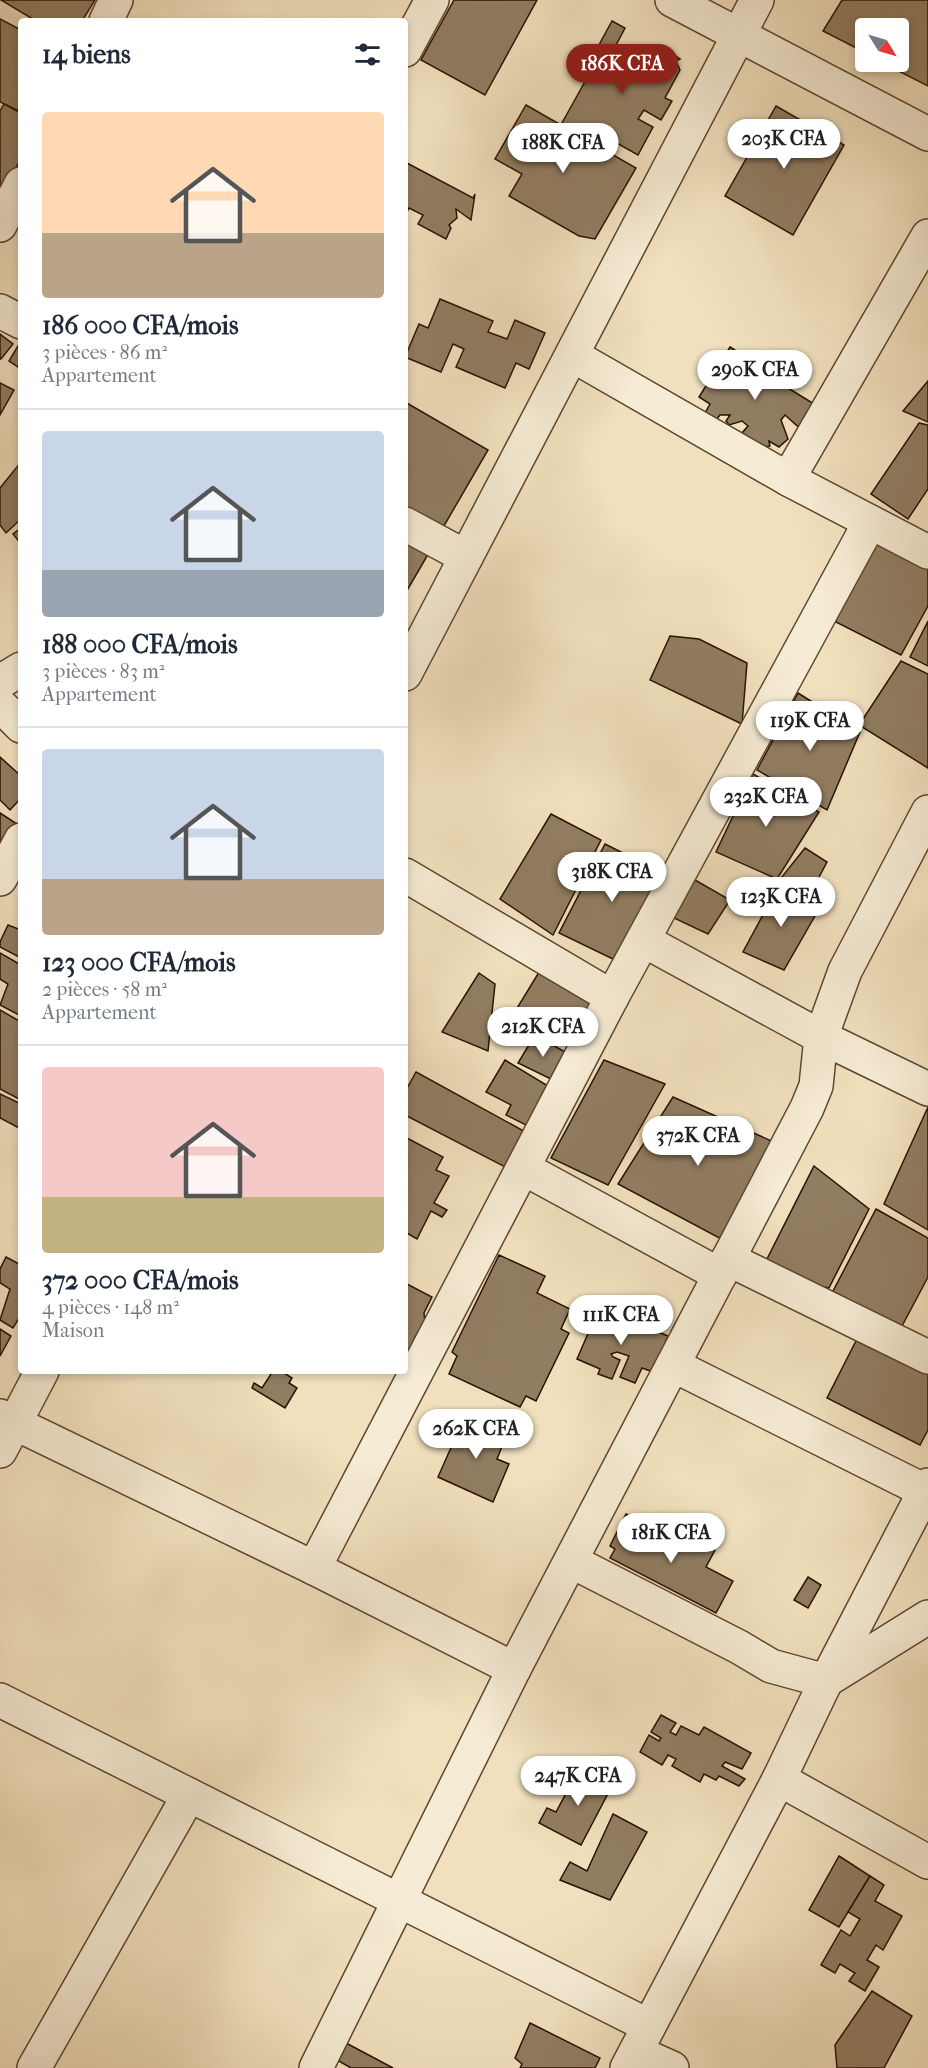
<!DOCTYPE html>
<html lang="fr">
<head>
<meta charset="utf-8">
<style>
	body { margin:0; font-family:"IM FELL French Canon",serif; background:#f2f2f3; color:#1f2937; height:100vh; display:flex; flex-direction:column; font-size:22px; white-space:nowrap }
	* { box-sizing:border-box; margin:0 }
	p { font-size:20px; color:#747a83 }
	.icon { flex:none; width:33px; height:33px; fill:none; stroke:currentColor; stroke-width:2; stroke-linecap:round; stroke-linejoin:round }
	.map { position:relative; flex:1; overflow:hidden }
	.details { position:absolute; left:18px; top:18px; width:390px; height:1356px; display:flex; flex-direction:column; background:#fff; border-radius:6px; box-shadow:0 3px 9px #0003 }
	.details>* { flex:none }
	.needle { width:39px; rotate:127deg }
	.buttons { position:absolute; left:855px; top:18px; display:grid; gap:12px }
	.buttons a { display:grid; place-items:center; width:54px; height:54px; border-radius:6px; background:#fff; box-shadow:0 3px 9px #0003; font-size:30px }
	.price { position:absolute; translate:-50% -51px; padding:0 14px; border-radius:21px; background:#fff; color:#222; font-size:20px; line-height:39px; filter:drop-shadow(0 2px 3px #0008) }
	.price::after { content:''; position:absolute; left:50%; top:36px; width:18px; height:14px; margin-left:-9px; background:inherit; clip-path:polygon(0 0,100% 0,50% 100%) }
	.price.on { background:#8f2418; color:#fff }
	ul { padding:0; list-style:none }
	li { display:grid; align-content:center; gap:12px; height:318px; padding:0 24px }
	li+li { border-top:2px solid #e0e1e3 }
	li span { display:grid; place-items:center; height:186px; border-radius:6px; color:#555 }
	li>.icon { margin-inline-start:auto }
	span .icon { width:108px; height:108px; fill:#fffc; stroke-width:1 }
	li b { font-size:26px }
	h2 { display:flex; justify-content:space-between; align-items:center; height:72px; padding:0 24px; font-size:26px }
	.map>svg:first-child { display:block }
	.building { fill:#917d62; stroke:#2a1200; stroke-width:1.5 }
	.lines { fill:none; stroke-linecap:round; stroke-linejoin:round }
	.minor-casing { stroke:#5c462f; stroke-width:36 }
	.minor { stroke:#f6ebd4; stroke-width:33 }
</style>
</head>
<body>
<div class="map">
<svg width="928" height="2068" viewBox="0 0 928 2068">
	<rect width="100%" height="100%" fill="#f1e0bd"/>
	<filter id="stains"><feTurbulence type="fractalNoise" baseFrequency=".00333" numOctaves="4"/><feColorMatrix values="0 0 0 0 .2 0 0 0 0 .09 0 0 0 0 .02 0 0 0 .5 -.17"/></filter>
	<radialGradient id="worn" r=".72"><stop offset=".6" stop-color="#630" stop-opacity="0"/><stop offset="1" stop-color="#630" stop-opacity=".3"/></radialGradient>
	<g class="building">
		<path d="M1,0H95L82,21H36Z"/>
		<path d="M454,0H537L485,95L421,60Z"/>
		<path d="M842,0H928V86L881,62H898V28H866V53L823,31Z"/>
		<path d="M0,19L21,30V112L0,102Z"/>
		<path d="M612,21L625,28L614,49L642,64L665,49L680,59L676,61L680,70L665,98L672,101L661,120L644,110L638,119L653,127L638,155L606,137L599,151L581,141L584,135L562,123L597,60L594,54Z"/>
		<path d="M4,104L21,113V159L3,190L0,188V111Z"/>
		<path d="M526,105L636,168L595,239L579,236L509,196L522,174L495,159Z"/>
		<path d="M776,106L844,145L793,235L725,196Z"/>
		<path d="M405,162L473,198L475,194L471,220L456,209L457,218L449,225L451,228L446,239L418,224L423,215L409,208L405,216Z"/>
		<path d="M440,299L493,321L488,332L507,339L515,320L545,333L529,369L516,363L505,388L456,367L464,349L453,344L441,372L405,357L419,324L428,328Z"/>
		<path d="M0,334L13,344L1,359H0Z"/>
		<path d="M21,341V369L9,361Z"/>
		<path d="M730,347L763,368L757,377H759L762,372L819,407L803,431L785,415L781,420L788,439L779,447L769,441L770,446L753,449L748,439L742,433L748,426L742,421L729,425L726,421L730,415H720L716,420L705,413L710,404L699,397Z"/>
		<path d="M928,381V422L903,411Z"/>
		<path d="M0,383L14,390L0,415Z"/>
		<path d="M405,402L488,450L441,531L405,510Z"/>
		<path d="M919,423L928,425V489L908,519L871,494Z"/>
		<path d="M21,462V519L6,533L0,525V488Z"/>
		<path d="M21,528V544L13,534Z"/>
		<path d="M874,531L928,560V606L901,655L828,618Z"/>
		<path d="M405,537L430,551L405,594Z"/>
		<path d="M928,621V666L910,657Z"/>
		<path d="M670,636L699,639L747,663L742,724L650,680Z"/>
		<path d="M901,661L928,674V768L859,725Z"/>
		<path d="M798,693L860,732L827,810L757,770Z"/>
		<path d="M0,757L21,776V798L10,810L0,800Z"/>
		<path d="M753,774L819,812L777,879L716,852Z"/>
		<path d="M0,813L17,824L0,855Z"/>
		<path d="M551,814L601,840L553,935L500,899Z"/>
		<path d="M605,844L667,875L617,961L559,933Z"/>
		<path d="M805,848L827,862L809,896L781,878Z"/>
		<path d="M695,880L730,900L708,934L674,918Z"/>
		<path d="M779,885L820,907L784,970L743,952Z"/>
		<path d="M8,925L21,930V958L0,947V942Z"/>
		<path d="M0,953L21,965V1016L0,1005L8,984L0,979Z"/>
		<path d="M544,964L603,999L576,1049L511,1018Z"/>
		<path d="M479,973L495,984L488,1051L442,1032Z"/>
		<path d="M0,1010L21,1022V1100L0,1089Z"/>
		<path d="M535,1035L567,1053L555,1081L518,1063Z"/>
		<path d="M505,1060L553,1089L536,1130L506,1115L511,1105L486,1092Z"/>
		<path d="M604,1060L665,1084L608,1185L551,1158Z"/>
		<path d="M416,1072L531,1135L511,1170L405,1115V1092Z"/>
		<path d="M0,1094L21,1104V1129L0,1118Z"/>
		<path d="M673,1097L776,1143L725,1241L618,1184Z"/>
		<path d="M928,1107V1230L884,1204Z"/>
		<path d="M405,1137L443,1157L436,1170L449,1176L434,1203L447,1210L442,1217L431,1211L417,1239L405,1232Z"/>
		<path d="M814,1166L869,1209L829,1288L799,1282L765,1263Z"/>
		<path d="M876,1209L928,1238V1277L902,1326L832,1293Z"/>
		<path d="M499,1255L545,1276L537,1293L570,1309L561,1329L569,1333L536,1401L526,1396L520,1407L449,1374L457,1356L452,1352Z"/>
		<path d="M6,1257L21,1265V1315L13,1328L0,1320L10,1289L0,1283V1269Z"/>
		<path d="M405,1283L432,1297L424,1313L425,1322L415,1337L418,1341L409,1356L405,1353Z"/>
		<path d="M599,1308L668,1336L653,1372L642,1368L635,1383L620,1377L629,1356L617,1352L611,1354L613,1357L620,1360L612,1379L598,1374L600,1369L577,1359Z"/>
		<path d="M0,1329L11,1336L0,1356Z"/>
		<path d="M858,1337L928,1371V1430L920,1445L827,1398Z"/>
		<path d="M273,1371H281L292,1378L289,1383L297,1388L285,1408L252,1388L254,1383L262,1388Z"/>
		<path d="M465,1416L507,1434L497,1459L509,1464L493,1502L438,1477Z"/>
		<path d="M626,1514L637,1520L634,1524L644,1528L639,1539L645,1542L651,1530L687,1548L692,1537L715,1550L706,1567L733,1581L716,1613L610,1558L615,1549L610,1546Z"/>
		<path d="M808,1577L821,1585L808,1608L794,1600Z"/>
		<path d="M661,1715L676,1723L670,1732L676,1735L681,1726L699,1735L704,1727L751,1753L742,1769L725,1762L722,1766L745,1779L739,1786L719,1776L716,1780L704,1774L700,1782L672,1766L676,1759L668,1755L662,1765L640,1752L649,1735L659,1741L661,1738L651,1732Z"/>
		<path d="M580,1767L613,1784L581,1845L539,1823L547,1808L556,1812Z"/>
		<path d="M613,1814L647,1832L610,1900L560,1880L570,1862L587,1871Z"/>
		<path d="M839,1856L870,1876L839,1927L809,1910Z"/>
		<path d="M870,1876L884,1885L875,1901L902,1916L883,1950L876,1945L867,1960L879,1967L865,1991L849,1981L855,1973L840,1964L835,1973L821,1965L841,1930L850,1936L860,1919L848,1912Z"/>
		<path d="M872,1991L912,2016L884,2068H837L835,2045Z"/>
		<path d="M530,2023L600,2058L595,2068H520L522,2064L515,2058Z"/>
		<path d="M346,2043L393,2068H351L337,2060Z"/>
	</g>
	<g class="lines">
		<defs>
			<g id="minor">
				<path d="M672,0L928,134"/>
				<path d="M106,21L116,0"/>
				<path d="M405,50L432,0"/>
				<path d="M0,225L21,184"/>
				<path d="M0,311L21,322"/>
				<path d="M572,355L788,479L928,552"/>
				<path d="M788,479L928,236"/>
				<path d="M405,524L466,557"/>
				<path d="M405,674L757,0"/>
				<path d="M0,682L21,669"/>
				<path d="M0,705L21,726"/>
				<path d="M405,875L612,997"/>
				<path d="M0,879L21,840"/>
				<path d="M643,940L821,1037L928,1089"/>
				<path d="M523,1168L720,1275"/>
				<path d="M728,1259L928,1357"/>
				<path d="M673,1365L925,1491"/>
				<path d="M0,1416L314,1568L514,1669"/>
				<path d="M0,1451L42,1371"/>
				<path d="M571,1561L739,1647L771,1666L826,1681L779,1779L928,1862"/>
				<path d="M314,1568L612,997L870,522"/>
				<path d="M827,1680L928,1617"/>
				<path d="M826,1681L928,1485"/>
				<path d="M0,1700L649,2026"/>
				<path d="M636,2052L672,2068"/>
				<path d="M34,2068L189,1795"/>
				<path d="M316,2068L514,1669L807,1108L816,1086L821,1037L845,971L928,812"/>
				<path d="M627,2068L779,1779"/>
			</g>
		</defs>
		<use href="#minor" class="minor-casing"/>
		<use href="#minor" class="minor"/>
	</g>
	<rect width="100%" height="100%" filter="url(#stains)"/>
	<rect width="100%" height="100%" fill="url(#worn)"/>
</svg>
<div class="buttons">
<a><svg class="needle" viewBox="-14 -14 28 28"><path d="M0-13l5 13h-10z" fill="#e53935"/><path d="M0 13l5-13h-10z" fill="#747a83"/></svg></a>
</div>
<b class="price on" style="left:622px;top:95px">186K CFA</b>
<b class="price" style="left:784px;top:170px">203K CFA</b>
<b class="price" style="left:563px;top:174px">188K CFA</b>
<b class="price" style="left:755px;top:401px">290K CFA</b>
<b class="price" style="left:810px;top:752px">119K CFA</b>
<b class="price" style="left:766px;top:828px">232K CFA</b>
<b class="price" style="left:612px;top:903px">318K CFA</b>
<b class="price" style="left:781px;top:928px">123K CFA</b>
<b class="price" style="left:543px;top:1058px">212K CFA</b>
<b class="price" style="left:698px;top:1167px">372K CFA</b>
<b class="price" style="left:621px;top:1346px">111K CFA</b>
<b class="price" style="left:476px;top:1460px">262K CFA</b>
<b class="price" style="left:671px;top:1564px">181K CFA</b>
<b class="price" style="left:578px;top:1807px">247K CFA</b>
<section class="details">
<h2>14 biens<svg class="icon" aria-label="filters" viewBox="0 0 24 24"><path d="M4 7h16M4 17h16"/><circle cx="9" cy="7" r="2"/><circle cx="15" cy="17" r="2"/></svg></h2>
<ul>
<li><span style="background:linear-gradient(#ffd9b3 65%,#b9a48a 0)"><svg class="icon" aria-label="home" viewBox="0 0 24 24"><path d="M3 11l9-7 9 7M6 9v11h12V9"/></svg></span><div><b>186 000 CFA/mois</b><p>3 pièces · 86 m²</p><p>Appartement</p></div></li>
<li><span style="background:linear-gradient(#c9d6e8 75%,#9aa5b1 0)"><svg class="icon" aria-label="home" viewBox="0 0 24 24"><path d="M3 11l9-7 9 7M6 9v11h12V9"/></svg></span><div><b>188 000 CFA/mois</b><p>3 pièces · 83 m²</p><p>Appartement</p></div></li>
<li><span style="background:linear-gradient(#c9d6e8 70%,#b9a48a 0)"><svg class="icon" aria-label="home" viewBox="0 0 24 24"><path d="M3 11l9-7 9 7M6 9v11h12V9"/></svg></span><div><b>123 000 CFA/mois</b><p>2 pièces · 58 m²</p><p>Appartement</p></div></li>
<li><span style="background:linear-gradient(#f6c9c9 70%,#c2b280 0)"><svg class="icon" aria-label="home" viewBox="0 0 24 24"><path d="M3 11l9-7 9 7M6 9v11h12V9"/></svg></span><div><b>372 000 CFA/mois</b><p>4 pièces · 148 m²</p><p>Maison</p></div></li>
</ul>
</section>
</div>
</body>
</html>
